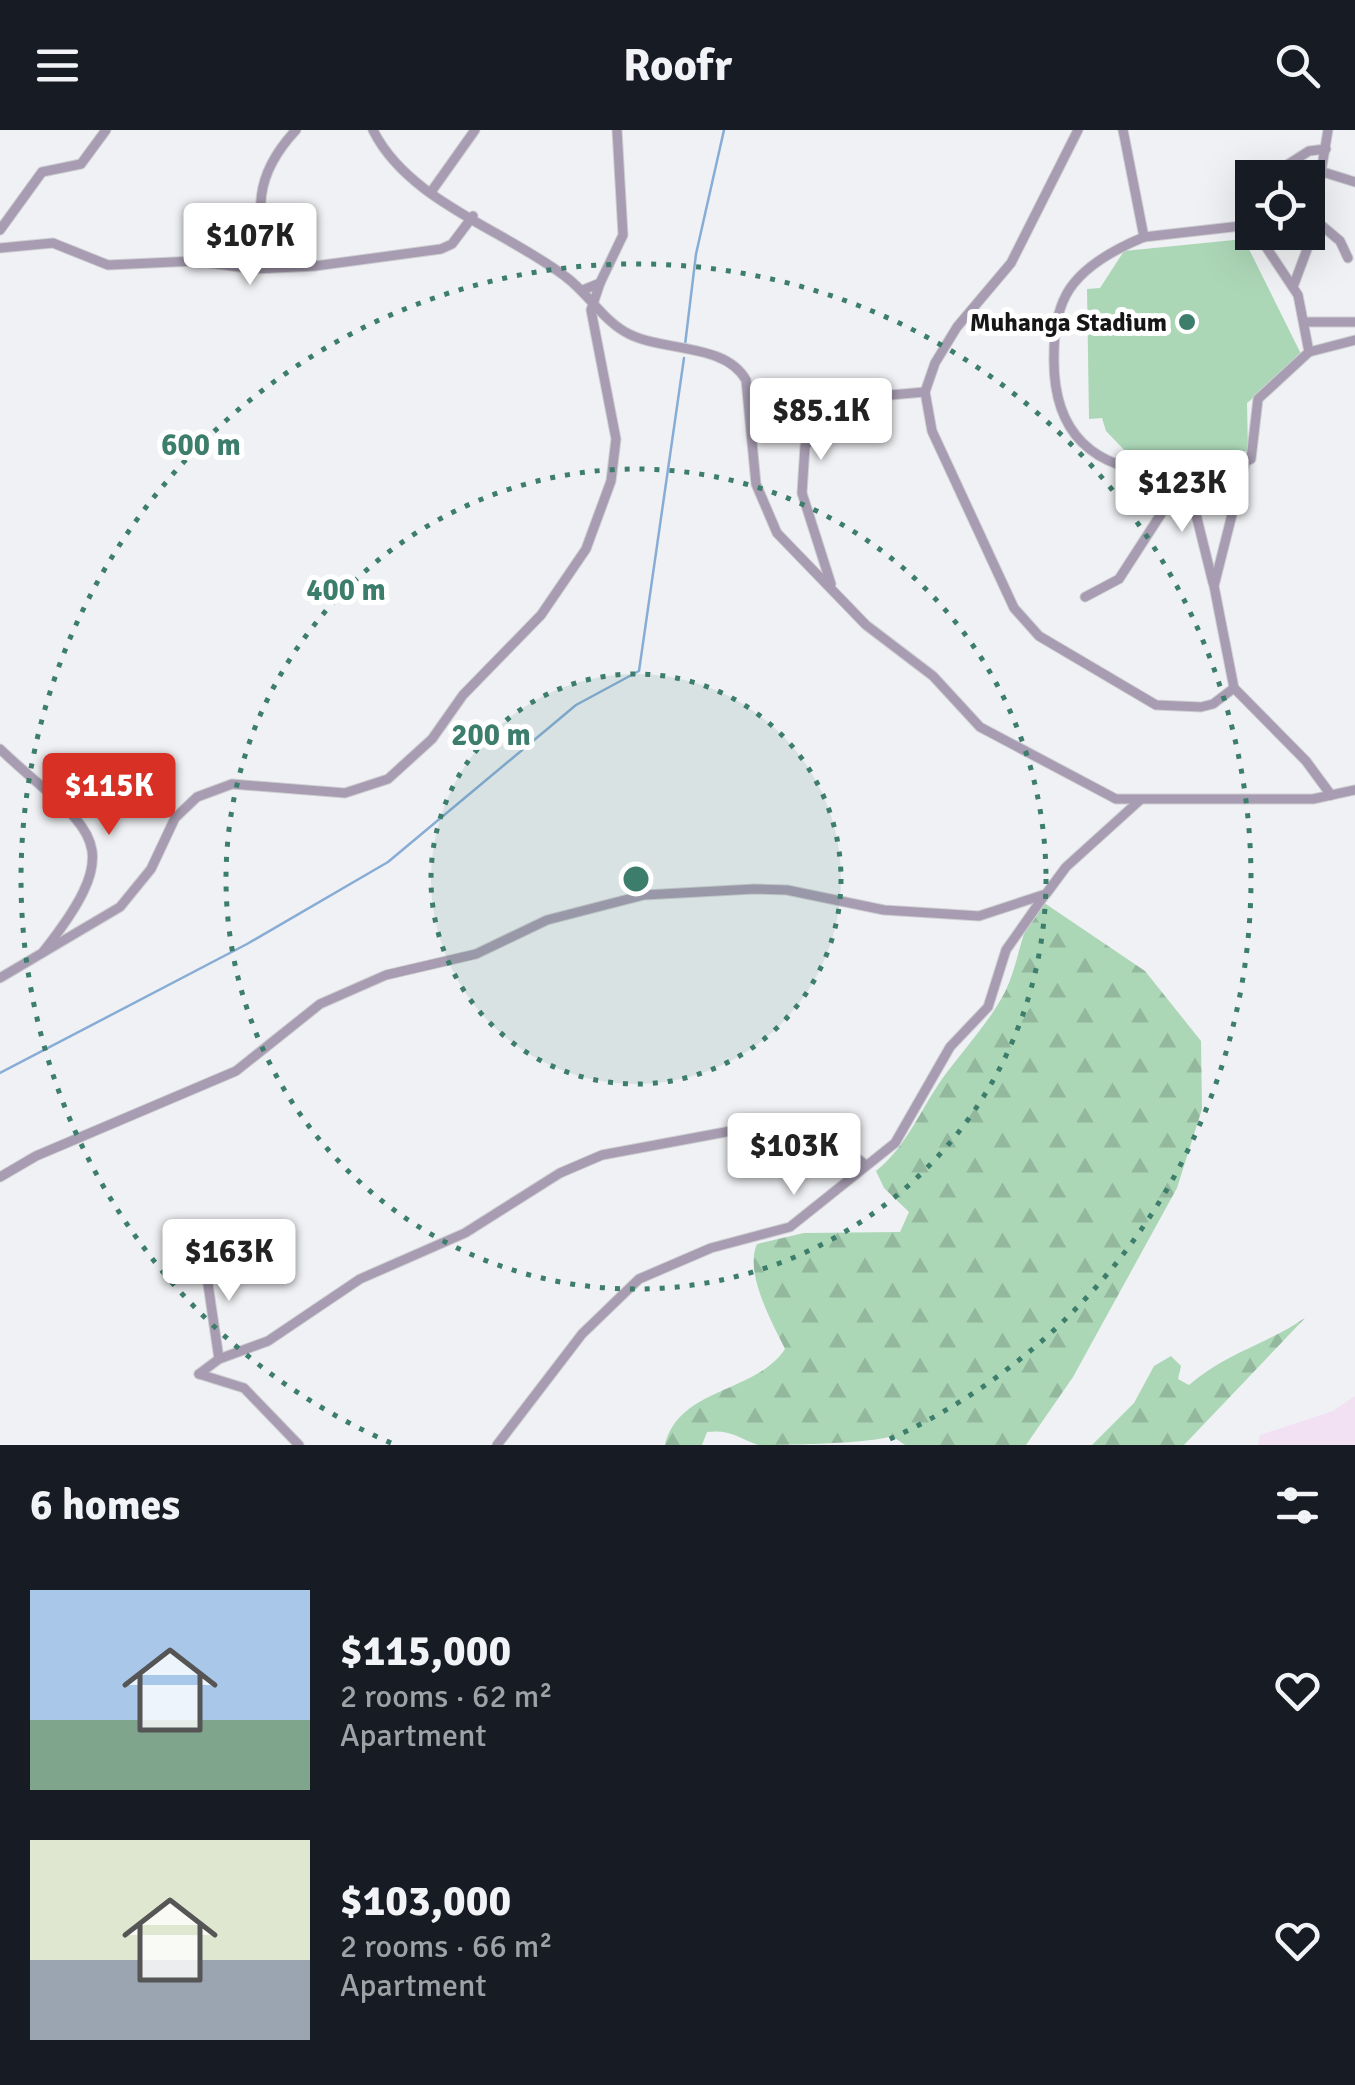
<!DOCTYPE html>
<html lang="en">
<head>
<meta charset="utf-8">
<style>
	body { margin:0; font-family:Signika,sans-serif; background:#242831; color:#f1f3f6; height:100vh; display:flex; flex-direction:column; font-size:38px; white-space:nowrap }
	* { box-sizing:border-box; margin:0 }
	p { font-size:32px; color:#9ea1a6 }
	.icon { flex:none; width:55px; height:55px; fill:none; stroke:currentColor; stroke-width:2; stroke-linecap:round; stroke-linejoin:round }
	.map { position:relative; height:1315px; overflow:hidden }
	.details { display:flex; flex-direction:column; background:#171b24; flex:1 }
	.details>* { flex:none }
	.controls { position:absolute; left:1235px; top:30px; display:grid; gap:20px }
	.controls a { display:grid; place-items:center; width:90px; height:90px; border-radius:0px; background:#171b24; box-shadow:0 10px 40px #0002; font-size:50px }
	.price { position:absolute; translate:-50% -85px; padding:0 22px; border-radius:10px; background:#fff; color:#222; font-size:32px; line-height:65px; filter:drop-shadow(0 2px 5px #0008) }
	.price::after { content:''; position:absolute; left:50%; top:60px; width:30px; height:22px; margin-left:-15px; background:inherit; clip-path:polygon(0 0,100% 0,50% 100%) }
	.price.selected { background:#d93025; color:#fff }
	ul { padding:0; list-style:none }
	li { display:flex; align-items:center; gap:30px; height:250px; padding:0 30px }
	li span { display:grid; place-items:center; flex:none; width:280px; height:200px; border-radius:0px; color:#555 }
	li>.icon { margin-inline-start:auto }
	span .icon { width:120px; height:120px; fill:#fffc; stroke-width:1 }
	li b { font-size:42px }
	h2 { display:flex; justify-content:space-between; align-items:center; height:120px; padding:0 30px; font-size:42px }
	header { display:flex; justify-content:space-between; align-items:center; height:130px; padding:0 30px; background:#171b24; font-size:45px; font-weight:700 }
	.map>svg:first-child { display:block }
	.commercial { fill:#f2e1f2 }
	.forest { fill:url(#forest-firs) }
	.pitch { fill:#acd7b7 }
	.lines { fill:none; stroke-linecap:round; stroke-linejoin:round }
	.stream { stroke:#87add6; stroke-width:2.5 }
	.minor-casing { stroke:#cdced1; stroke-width:11 }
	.minor { stroke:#a79cb1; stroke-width:9 }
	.ring { fill:none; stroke:#3c7d6c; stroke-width:5; stroke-dasharray:5 10 }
	.poi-dot { fill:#3c7d6c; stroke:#fff; stroke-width:4 }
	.labels { text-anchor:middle; stroke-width:10; stroke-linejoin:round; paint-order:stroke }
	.poi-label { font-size:25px; font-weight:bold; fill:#161617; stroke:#fff; text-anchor:end }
	.centre { fill:#3c7d6c; stroke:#fff; stroke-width:5 }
	.ring-label { font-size:30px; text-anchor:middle; font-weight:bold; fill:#3c7d6c; stroke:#fff; stroke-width:10; stroke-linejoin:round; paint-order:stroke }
</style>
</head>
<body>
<header><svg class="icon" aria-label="menu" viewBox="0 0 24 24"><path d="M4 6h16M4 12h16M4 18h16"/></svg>Roofr<svg class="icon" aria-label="search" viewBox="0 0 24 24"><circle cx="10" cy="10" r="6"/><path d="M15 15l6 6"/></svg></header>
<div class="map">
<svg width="1355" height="1315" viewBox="0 0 1355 1315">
	<defs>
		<pattern id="forest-firs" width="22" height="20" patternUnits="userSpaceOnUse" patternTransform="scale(2.5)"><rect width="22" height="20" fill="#acd7b7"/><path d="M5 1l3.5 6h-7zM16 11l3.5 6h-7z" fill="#93b89d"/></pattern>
	</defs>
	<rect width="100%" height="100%" fill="#f0f1f4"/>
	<path class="commercial" d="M1355,1266V1315H1258L1260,1305L1333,1281Z"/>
	<g class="forest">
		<path d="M1040,770L1145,841L1201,911L1202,979L1177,1058L1073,1247L1026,1315H905L892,1306C870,1314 780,1315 758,1315C739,1308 730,1299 707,1302L702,1315H665C679,1257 755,1264 785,1219C772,1192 744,1143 757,1114L804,1103L900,1102L909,1082L884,1058L876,1041C907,1016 919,982 942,949C963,920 988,894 1005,862C1021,828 1018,805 1040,770Z"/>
		<path d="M1305,1188L1184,1315H1092L1134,1273L1154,1236L1171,1226L1181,1236L1178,1249L1189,1255C1224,1224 1267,1214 1305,1188Z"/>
	</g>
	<path class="pitch" d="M1244,109L1302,226L1247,273L1248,321L1128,324L1106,301L1102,288L1089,289L1087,159L1100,158L1124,121Z"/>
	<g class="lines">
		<g class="stream">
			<path d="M685,215L696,124L724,0"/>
			<path d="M0,943L247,814L388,732L576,575L639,541L684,228"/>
		</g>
		<defs>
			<g id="minor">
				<path d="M373,0C408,71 505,100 566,147C588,163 604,192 629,204C665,222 725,213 746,250L756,354L777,403L866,495L933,546L980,597L1116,669H1313L1355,660"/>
				<path d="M1078,0L1011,133L957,197L935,233L925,262L932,301L1014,478L1039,506L1156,575L1201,577L1213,574L1234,558"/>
				<path d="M1123,0L1144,107L1241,96L1252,99"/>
				<path d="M1287,35L1309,21L1326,19"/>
				<path d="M1323,42L1355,52"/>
				<path d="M431,62L475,0"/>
				<path d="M1314,89L1340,111L1348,128"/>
				<path d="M0,100L42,42L81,34L106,0"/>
				<path d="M1144,107C1115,119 1081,137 1066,165C1056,184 1054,204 1054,225C1052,302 1092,341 1169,343C1194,344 1228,341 1251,329L1258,269L1309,222L1298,165L1256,102"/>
				<path d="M0,118L53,113L108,135L196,131L254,139L315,136L441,119L452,114L473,86"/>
				<path d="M269,138C257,81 252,47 296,0"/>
				<path d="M1293,157L1309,114L1328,0"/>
				<path d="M583,160L600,153L623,105L617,0"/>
				<path d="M1306,192H1355"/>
				<path d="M1309,222L1355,210"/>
				<path d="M1245,333L1214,456L1234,558L1306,631L1331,665"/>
				<path d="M1186,344L1213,453"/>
				<path d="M831,454L802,363L805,316L822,297L890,265L925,262"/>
				<path d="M1085,467L1119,449L1172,367L1190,363"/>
				<path d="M0,619C86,701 135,706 43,822"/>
				<path d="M0,848L120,777L151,739L175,688L197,667L232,654L345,663L388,649L432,609L463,565L541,485L586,419L611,351L616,309L591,180L600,153"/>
				<path d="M0,1047L36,1026L236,941L320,874L386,845L476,824L547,790L644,765L754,759L787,760L884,780L979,786L1046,764L1066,737L1139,671"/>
				<path d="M219,1229L204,1127L236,1118"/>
				<path d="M199,1244L219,1229L268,1211L360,1149L465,1103L560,1043L602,1025L747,998H795L827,1006L866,1035"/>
				<path d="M199,1244L244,1258L299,1315"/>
				<path d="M497,1315L582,1204L639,1149L711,1118L790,1097L895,1013L950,917L988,877L1006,820L1044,766"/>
			</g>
		</defs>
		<use href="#minor" class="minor-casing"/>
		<use href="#minor" class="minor"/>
	</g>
	<circle cx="636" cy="749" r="205" fill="#3c7d6c" fill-opacity=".12"/>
	<g class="ring">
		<circle cx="636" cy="749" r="205"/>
		<circle cx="636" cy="749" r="410"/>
		<path d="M391 1313A615 615 0 1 1 881 1313"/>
	</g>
	<circle class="poi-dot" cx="1187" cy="192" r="10"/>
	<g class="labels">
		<g class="poi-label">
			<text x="1167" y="201">Muhanga Stadium</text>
		</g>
	</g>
	<circle cx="636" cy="749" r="15" class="centre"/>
	<g class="ring-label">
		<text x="201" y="325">600 m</text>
		<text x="346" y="470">400 m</text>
		<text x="491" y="615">200 m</text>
	</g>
</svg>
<div class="controls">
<a><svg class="icon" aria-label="locate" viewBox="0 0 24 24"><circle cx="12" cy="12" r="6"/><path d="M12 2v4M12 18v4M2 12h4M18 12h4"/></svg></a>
</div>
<b class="price" style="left:250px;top:158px">$107K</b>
<b class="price" style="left:821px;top:333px">$85.1K</b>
<b class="price" style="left:1182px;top:405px">$123K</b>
<b class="price selected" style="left:109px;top:708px">$115K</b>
<b class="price" style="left:794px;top:1068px">$103K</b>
<b class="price" style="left:229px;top:1174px">$163K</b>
</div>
<section class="details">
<h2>6 homes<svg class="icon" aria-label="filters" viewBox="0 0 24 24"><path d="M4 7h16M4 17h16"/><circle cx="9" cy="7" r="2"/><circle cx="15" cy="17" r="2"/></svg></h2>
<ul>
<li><span style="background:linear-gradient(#a9c7e8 65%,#7fa58c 0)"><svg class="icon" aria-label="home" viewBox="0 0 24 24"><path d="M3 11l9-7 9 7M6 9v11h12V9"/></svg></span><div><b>$115,000</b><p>2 rooms · 62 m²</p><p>Apartment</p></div><svg class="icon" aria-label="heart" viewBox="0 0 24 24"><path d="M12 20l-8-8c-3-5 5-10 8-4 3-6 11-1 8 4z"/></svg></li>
<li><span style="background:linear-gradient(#dfe7d0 60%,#9aa5b1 0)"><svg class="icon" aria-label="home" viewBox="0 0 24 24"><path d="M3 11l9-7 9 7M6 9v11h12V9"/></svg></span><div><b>$103,000</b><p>2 rooms · 66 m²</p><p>Apartment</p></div><svg class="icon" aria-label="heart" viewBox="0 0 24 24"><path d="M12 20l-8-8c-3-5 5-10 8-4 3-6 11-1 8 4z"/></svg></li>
</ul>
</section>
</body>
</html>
